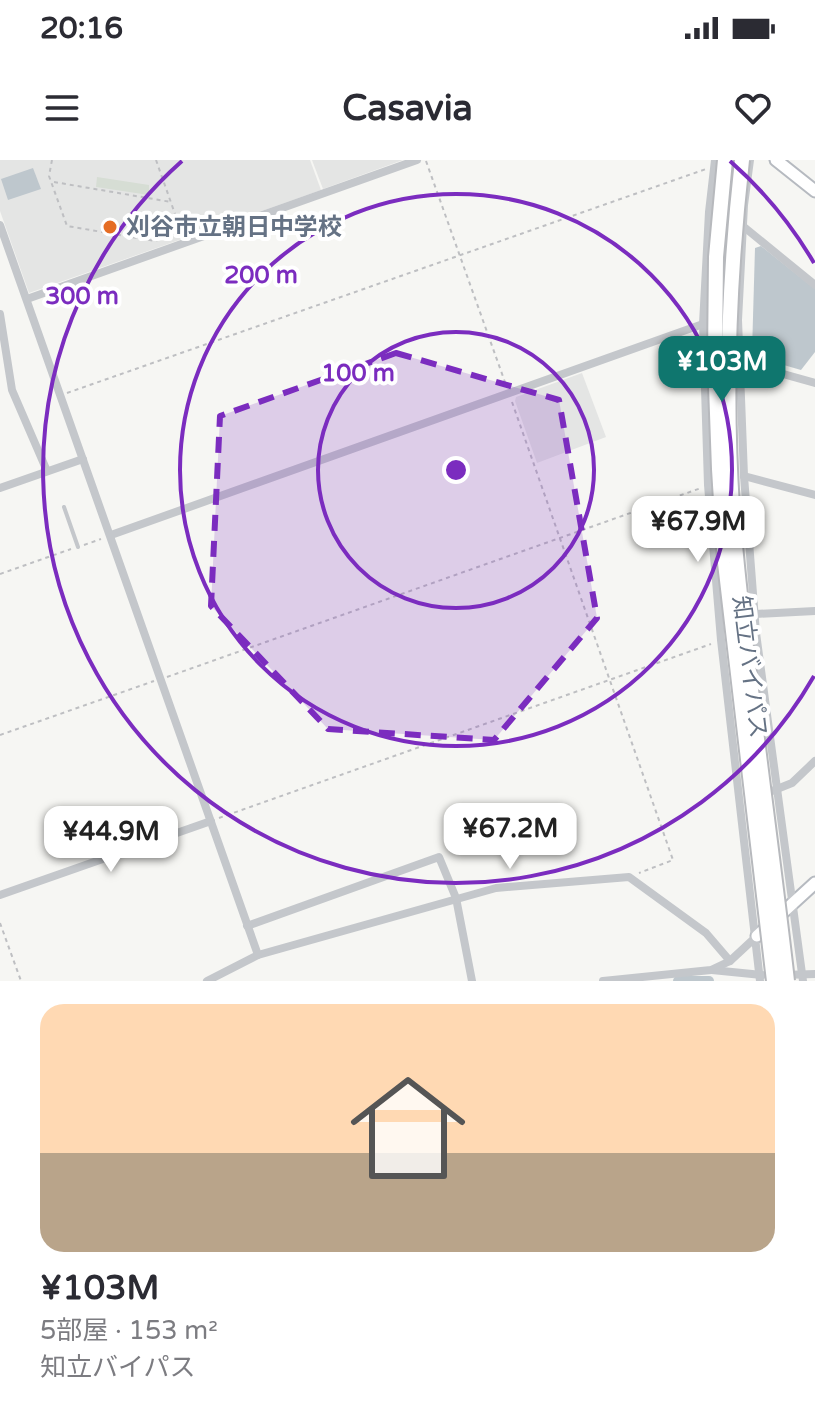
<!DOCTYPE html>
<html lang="ja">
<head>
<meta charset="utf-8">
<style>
	body { margin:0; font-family:"Varela Round","Noto Sans JP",sans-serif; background:#f7f7f7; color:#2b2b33; height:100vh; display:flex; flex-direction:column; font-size:30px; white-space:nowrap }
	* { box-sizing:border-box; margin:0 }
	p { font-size:26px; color:#7c7c81 }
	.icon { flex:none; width:44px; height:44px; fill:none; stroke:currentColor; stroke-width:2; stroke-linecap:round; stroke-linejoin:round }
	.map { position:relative; height:821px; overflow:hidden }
	.sheet { display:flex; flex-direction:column; background:#fff; flex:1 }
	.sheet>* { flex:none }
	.price { position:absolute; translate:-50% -68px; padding:0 18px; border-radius:16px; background:#fff; color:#222; font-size:26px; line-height:52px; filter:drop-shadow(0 2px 4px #0008) }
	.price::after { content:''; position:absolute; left:50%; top:48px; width:24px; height:18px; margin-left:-12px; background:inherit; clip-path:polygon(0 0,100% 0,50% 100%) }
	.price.current { background:#0f766e; color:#fff }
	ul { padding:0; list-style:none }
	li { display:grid; align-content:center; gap:16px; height:424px; padding:0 40px }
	li span { display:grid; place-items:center; height:248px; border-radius:24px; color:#555 }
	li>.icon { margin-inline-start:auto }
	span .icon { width:144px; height:144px; fill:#fffc; stroke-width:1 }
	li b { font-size:34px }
	.status { display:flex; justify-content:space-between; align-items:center; height:56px; padding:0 40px; background:#fff; direction:ltr }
	.status svg { height:22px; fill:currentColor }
	header { display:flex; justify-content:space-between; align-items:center; height:104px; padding:0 40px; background:#fff; font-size:36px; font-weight:700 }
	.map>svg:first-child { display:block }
	.built { fill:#e4e5e4 }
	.green { fill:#d6ddd4 }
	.water { fill:#bec7cd }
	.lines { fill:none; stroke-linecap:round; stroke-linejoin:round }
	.canal { stroke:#bec7cd; stroke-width:10 }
	.secondary-casing { stroke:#b6bac0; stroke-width:15 }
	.path { stroke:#bebfc2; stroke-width:2; stroke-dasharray:4 4; stroke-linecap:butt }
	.lane { stroke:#c4c7cb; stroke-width:4 }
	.street { stroke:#c4c7cb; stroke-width:8 }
	.secondary { stroke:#fff; stroke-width:11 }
	.highway-bridge-casing { stroke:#b7b9bd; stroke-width:18; stroke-linecap:butt }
	.highway-bridge { stroke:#fff; stroke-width:14 }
	.marked { fill:#7b2cbf; fill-opacity:0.2; stroke:#7b2cbf; stroke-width:6; stroke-dasharray:16 10; stroke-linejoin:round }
	.ring { fill:none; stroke:#7b2cbf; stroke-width:4 }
	.poi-dot { fill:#e56d24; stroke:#fff; stroke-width:3 }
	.labels { text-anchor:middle; stroke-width:8; stroke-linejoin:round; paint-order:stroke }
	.poi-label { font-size:24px; font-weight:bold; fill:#657284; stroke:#fff; text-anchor:start }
	.street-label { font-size:24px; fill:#657284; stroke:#fff }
	.centre { fill:#7b2cbf; stroke:#fff; stroke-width:4 }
	.ring-label { font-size:24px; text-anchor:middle; font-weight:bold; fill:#7b2cbf; stroke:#fff; stroke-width:8; stroke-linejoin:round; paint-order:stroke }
</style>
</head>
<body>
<div class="status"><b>20:16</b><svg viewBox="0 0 49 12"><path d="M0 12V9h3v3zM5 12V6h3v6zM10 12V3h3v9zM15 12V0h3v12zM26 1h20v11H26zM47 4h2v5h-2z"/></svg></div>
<header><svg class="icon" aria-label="menu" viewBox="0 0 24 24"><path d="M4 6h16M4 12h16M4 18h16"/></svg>Casavia<svg class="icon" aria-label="heart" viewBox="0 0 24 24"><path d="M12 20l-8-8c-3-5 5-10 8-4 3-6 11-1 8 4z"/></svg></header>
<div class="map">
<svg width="815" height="821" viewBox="0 0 815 821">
	<rect width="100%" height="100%" fill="#f6f6f3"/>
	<g class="built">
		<path d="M0,0H310L321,30L29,133L0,51Z"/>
		<path d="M312,0H403L323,29Z"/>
		<path d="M582,213L606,277L537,303L515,241L516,237Z"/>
	</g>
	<path class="green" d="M97,17L149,25V35L96,27Z"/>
	<g class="water">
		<path d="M33,8L41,29L8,40L1,19Z"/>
		<path d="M761,86L815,129V192L801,210L756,197L752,192L755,88Z"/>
	</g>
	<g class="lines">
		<path class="canal" d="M678,821H709"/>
		<defs>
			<g id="secondary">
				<path d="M776,0L815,31"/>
				<path d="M757,776L815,723"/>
			</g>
		</defs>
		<use href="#secondary" class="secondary-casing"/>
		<g class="path">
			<path d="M52,0L49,16L67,66L155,81L181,71"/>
			<path d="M156,0L181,71"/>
			<path d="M426,1L506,225"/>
			<path d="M54,22L171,42"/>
			<path d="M67,233L706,9"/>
			<path d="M512,242L673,700L639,713"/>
			<path d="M84,385L101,379"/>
			<path d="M0,414L71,389"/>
			<path d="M167,517L701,328"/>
			<path d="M0,575L154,521"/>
			<path d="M219,658L711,484"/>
			<path d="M0,763L21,821"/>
		</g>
		<path class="lane" d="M64,347L78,387"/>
		<g class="street">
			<path d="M715,0L709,52L703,164L708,325L721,480L760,821"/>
			<path d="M750,0L744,45L738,160L744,316L756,473L803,821"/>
			<path d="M0,65L258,795L207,821"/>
			<path d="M744,67L815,125"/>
			<path d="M27,139L417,0"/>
			<path d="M0,154L12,230L47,311"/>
			<path d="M740,202L815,223"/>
			<path d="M744,316L815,335"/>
			<path d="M0,328L83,299"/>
			<path d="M111,375L703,164L734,161"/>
			<path d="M755,454L815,451"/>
			<path d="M772,631L792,623L815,601"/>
			<path d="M0,735L211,661"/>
			<path d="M247,766L439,697L456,738L472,821"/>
			<path d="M258,795L496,728L629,717L706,773L730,801"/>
			<path d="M712,810L762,815"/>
			<path d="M784,815L815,814"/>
			<path d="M603,821L711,810L730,801L757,776"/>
		</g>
		<use href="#secondary" class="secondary"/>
		<defs>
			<g id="highway-bridge">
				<path d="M725,0L716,97L715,198L719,309L725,403L774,821"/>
				<path d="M742,0C727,134 723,271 737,406C751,544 771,682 787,821"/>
			</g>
		</defs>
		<use href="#highway-bridge" class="highway-bridge-casing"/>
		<use href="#highway-bridge" class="highway-bridge"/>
	</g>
	<path class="marked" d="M396,193L559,240L597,458L494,580L328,569L211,446L220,256Z"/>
	<g class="ring">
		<circle cx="456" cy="310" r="138"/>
		<circle cx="456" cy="310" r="276"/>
		<path d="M814 516A413 413 0 1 1 182 1M730 1A413 413 0 0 1 814 103"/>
	</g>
	<circle class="poi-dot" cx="110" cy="67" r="8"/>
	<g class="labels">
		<g class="poi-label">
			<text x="126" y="75">刈谷市立朝日中学校</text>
		</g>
		<g class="street-label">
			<text transform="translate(750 507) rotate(83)" y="8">知立バイパス</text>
		</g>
	</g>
	<circle cx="456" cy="310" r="12" class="centre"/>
	<g class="ring-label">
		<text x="261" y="123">200 m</text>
		<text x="82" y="144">300 m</text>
		<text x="358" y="221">100 m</text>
	</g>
</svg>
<b class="price current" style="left:722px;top:244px">¥103M</b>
<b class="price" style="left:698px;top:404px">¥67.9M</b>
<b class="price" style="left:510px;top:711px">¥67.2M</b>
<b class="price" style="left:111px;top:714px">¥44.9M</b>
</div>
<section class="sheet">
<ul>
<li><span style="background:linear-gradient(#ffd9b3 60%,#b9a48a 0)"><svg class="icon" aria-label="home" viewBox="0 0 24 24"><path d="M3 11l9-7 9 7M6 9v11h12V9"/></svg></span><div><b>¥103M</b><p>5部屋 · 153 m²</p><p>知立バイパス</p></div></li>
</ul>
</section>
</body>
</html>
